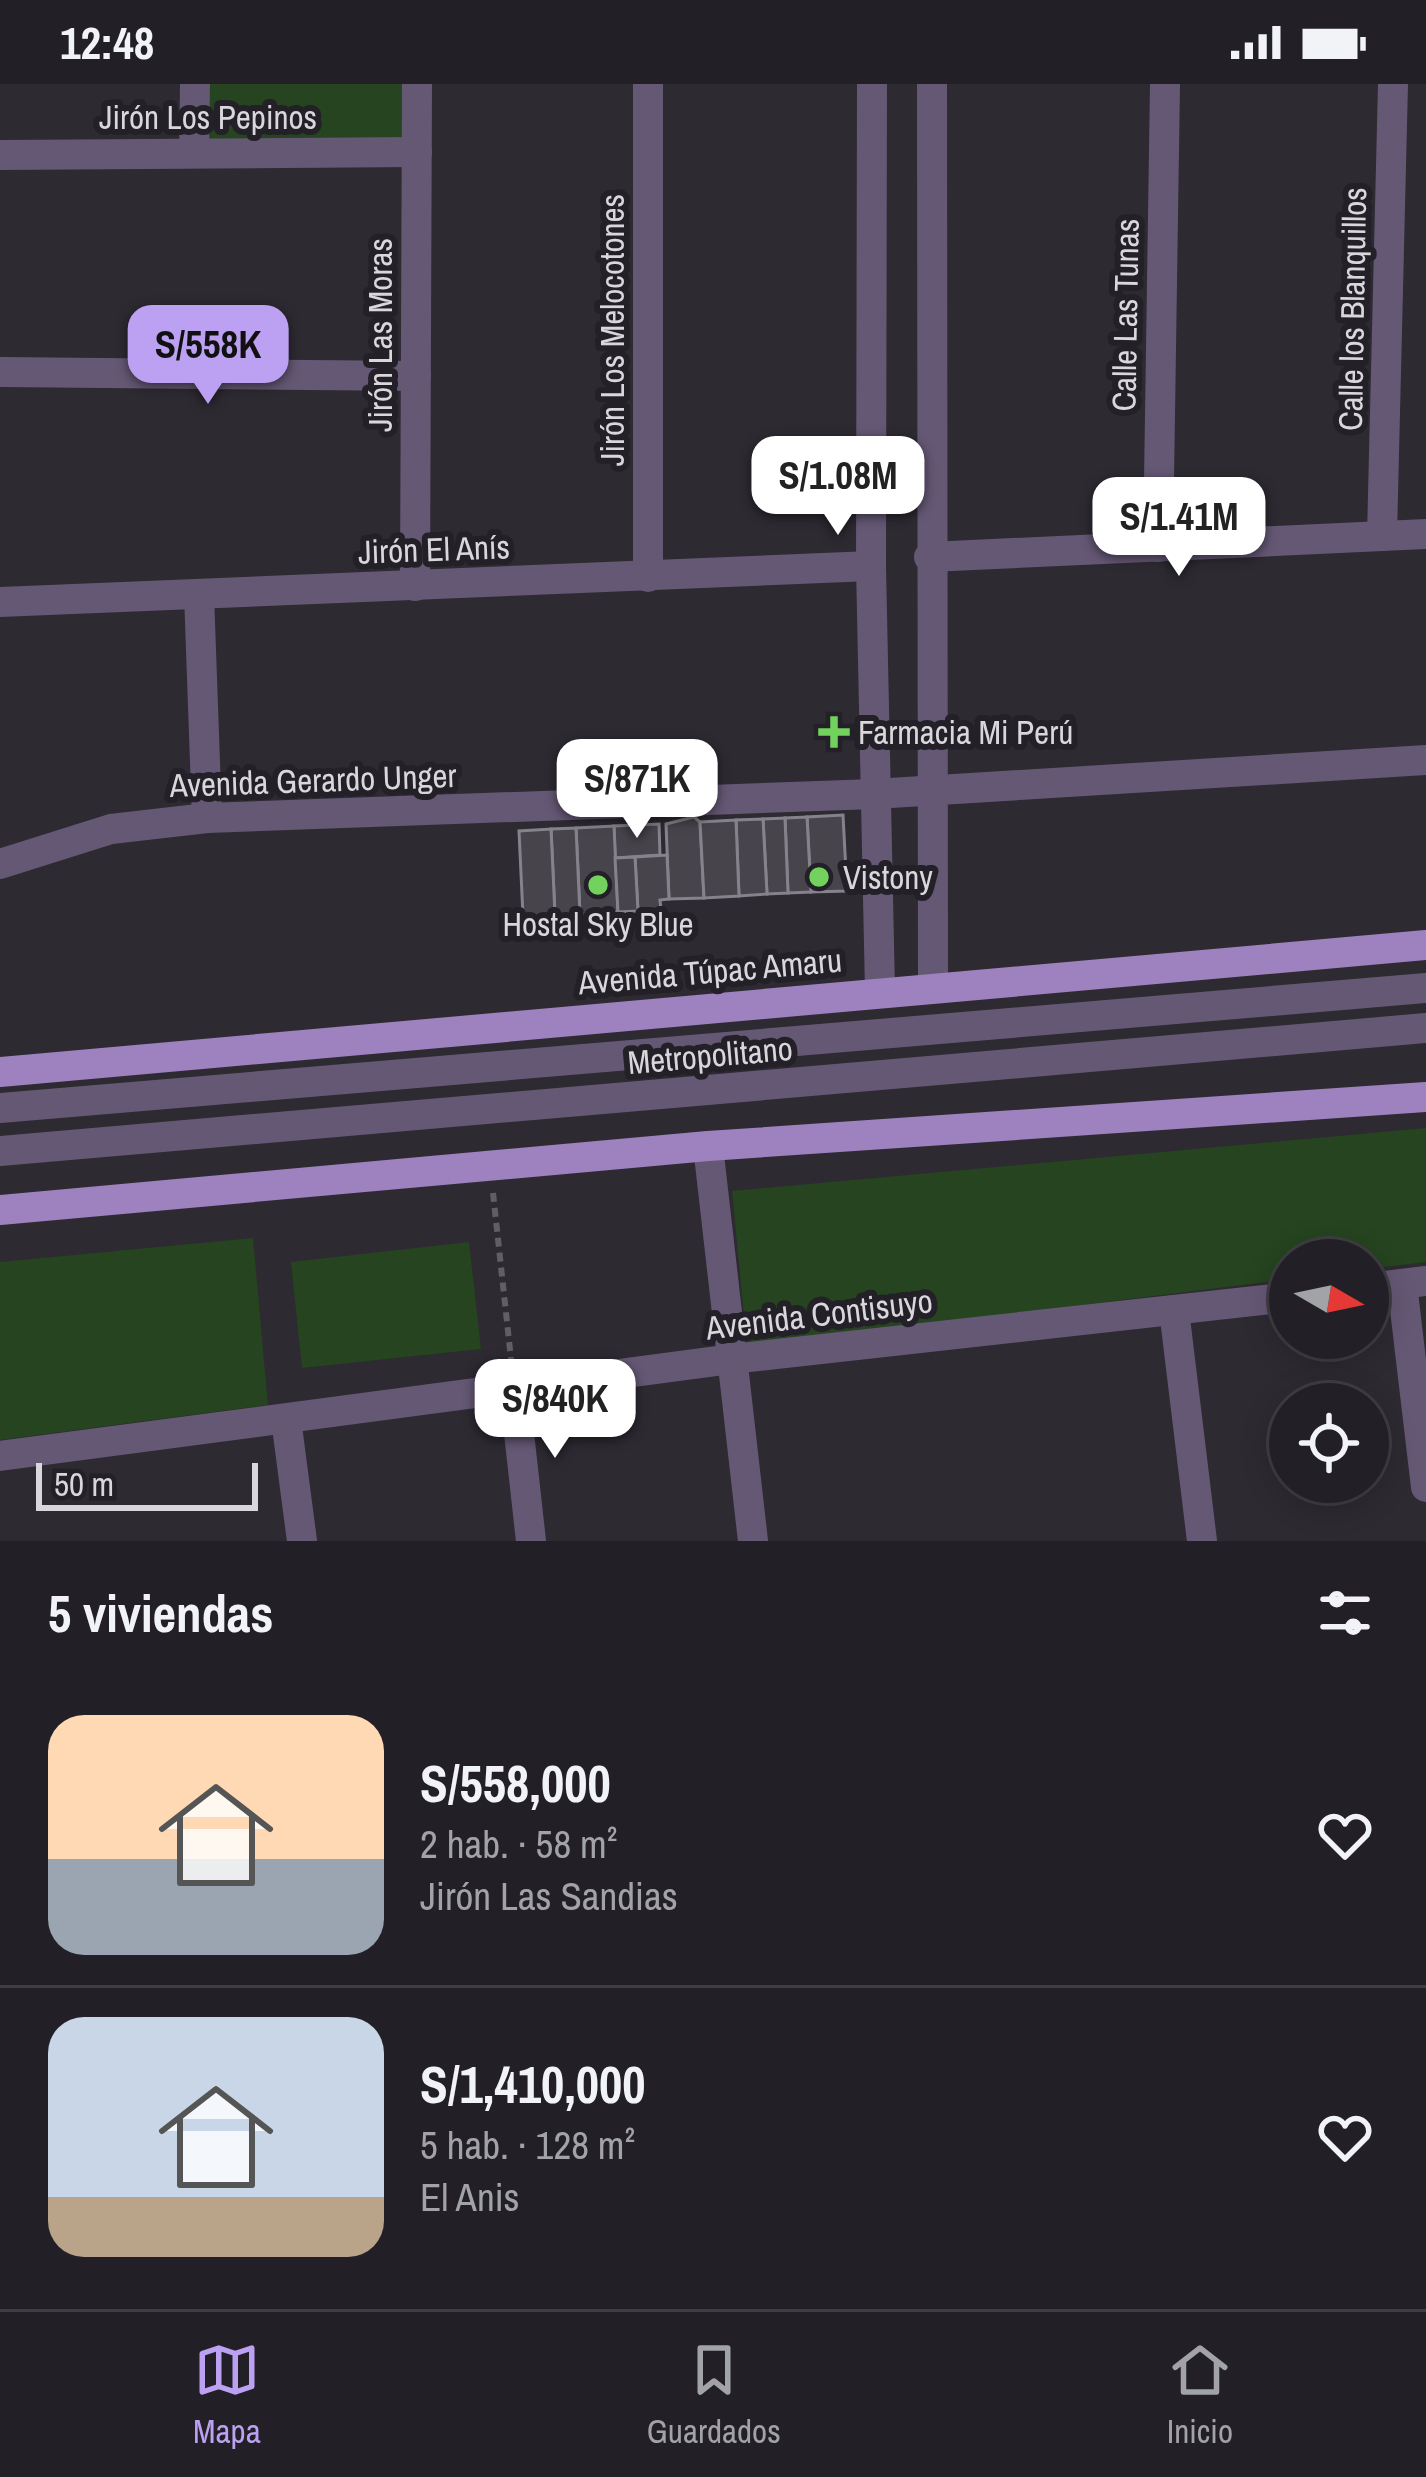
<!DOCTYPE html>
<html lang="es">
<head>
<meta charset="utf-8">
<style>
	body { margin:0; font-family:"Archivo Narrow",sans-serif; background:#2a282e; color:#f1f3f6; height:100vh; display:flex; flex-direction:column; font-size:45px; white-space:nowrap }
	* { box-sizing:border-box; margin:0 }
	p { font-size:39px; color:#a2a3a7 }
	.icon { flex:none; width:66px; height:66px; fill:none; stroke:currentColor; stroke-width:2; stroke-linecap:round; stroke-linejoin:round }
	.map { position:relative; height:1457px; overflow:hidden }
	.panel { display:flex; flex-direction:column; background:#222026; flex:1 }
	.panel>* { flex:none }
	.needle { width:78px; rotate:99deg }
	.buttons { position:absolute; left:1269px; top:1155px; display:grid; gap:24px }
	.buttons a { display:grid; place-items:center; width:120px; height:120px; border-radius:50%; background:#222026; box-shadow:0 6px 30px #0003,0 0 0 3px #3f3e43; font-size:60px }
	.scale { position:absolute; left:36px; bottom:30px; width:222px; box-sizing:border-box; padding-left:12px; border:6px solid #d9d7dc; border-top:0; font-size:33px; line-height:42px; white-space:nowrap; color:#d9d7dc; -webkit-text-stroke:9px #232028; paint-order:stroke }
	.price { position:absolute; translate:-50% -102px; padding:0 27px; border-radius:24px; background:#fff; color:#222; font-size:39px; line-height:78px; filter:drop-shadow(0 3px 6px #0008) }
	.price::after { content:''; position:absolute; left:50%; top:72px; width:36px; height:27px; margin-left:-18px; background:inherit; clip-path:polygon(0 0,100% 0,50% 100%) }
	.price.on { background:#bca0f2; color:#111 }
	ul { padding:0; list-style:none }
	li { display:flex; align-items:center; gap:36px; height:300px; padding:0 48px }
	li+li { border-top:3px solid #3f3e43 }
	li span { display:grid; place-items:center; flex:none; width:336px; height:240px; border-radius:36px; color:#555 }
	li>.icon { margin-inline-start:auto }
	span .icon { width:144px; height:144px; fill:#fffc; stroke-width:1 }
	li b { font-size:51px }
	h2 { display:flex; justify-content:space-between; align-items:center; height:144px; padding:0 48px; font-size:51px }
	.status { display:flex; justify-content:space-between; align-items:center; height:84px; padding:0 60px; background:#222026; direction:ltr }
	.status svg { height:33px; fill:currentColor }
	.tab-bar { display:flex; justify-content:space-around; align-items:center; height:168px; border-top:3px solid #3f3e43; background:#222026; font-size:33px; color:#a2a3a7 }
	.tab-bar a { display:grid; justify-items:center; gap:6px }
	.tab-bar .on { color:#bca0f2 }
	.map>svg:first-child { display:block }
	.green { fill:#25441f }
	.building { fill:#47444c; stroke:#86828b; stroke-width:3 }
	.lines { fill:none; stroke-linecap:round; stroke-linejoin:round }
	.path { stroke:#615e65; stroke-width:6; stroke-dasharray:9 6; stroke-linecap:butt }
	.minor { stroke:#655875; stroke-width:30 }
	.major { stroke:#9e82bf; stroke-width:30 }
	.poi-dot { fill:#72d25d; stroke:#232028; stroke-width:4.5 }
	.labels { text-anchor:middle; stroke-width:12; stroke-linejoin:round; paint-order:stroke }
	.street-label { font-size:33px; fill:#d9d7dc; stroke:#232028 }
	.poi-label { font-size:33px; fill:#d9d7dc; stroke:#232028; text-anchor:start }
</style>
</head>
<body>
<div class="status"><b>12:48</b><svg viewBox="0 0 49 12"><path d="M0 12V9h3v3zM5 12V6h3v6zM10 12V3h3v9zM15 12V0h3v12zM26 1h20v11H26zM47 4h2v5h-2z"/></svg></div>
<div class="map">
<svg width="1426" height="1457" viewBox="0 0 1426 1457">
	<rect width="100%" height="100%" fill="#2d2a32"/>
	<g class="green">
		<path d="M206,0H408V55L206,56Z"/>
		<path d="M1426,1044V1178L1368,1185V1176H1290V1195L747,1263L732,1107Z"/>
		<path d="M253,1154L268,1321L0,1356V1178Z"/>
		<path d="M469,1158L481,1265L302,1284L291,1178Z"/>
	</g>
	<g class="building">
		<path d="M843,731L847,807L811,808L807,733Z"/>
		<path d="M694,733L700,738L704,814L669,815L666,740Z"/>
		<path d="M807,733L811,808L788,809L785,734Z"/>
		<path d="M785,734L788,809L767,810L763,735Z"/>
		<path d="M763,735L767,810L739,812L736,736Z"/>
		<path d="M736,736L739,812L704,814L700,738Z"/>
		<path d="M659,740L660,771L615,774L614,742Z"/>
		<path d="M614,742L618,828L580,830L576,744Z"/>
		<path d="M576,744L580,830L555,831L551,745Z"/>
		<path d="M551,745L555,831L523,832L519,747Z"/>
		<path d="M667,771L669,815L660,816L661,826L638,827L635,773Z"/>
		<path d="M635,773L638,827L618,828L615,774Z"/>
	</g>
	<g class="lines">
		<path class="path" d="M493,1109L511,1275"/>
		<g class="minor">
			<path d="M872,0L871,482L880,907"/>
			<path d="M932,0L933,903"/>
			<path d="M194,69L195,0"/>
			<path d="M0,71L417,68"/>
			<path d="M0,288L416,292"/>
			<path d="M1382,452L1393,0"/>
			<path d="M1158,463L1165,0"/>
			<path d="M929,473L1426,450"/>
			<path d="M648,493V0"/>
			<path d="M415,502L417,0"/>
			<path d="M199,510L207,734"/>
			<path d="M0,518L871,482"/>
			<path d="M0,780L111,745L207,734L874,710L1426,676"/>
			<path d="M0,1024L1426,904"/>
			<path d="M708,1062L753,1457"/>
			<path d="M0,1067L1426,944"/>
			<path d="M1402,1200L1426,1403"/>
			<path d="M1368,1204L1426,1197"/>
			<path d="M1174,1226L1202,1457"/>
			<path d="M514,1304L531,1457"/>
			<path d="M286,1335L302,1457"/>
			<path d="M0,1372L732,1275L1290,1213"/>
		</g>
		<g class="major">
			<path d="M0,988L1426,861"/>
			<path d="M0,1126L708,1062L1426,1013"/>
		</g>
	</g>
	<g class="poi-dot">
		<path d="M828 630h12v12h12v12h-12v12h-12v-12h-12v-12h12z"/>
		<circle cx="819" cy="793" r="12"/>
		<circle cx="598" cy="801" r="12"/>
	</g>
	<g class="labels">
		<g class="street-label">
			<text x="208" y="45">Jirón Los Pepinos</text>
			<text transform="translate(1352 225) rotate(-89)" y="12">Calle los Blanquillos</text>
			<text transform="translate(1125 231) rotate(-89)" y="12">Calle Las Tunas</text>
			<text transform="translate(612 246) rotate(-90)" y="12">Jirón Los Melocotones</text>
			<text transform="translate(380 251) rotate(-90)" y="12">Jirón Las Moras</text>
			<text transform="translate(434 465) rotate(-2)" y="12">Jirón El Anís</text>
			<text transform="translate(313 696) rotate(-2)" y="12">Avenida Gerardo Unger</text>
			<text transform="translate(710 887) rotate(-5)" y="12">Avenida Túpac Amaru</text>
			<text transform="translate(710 971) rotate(-5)" y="12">Metropolitano</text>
			<text transform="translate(819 1230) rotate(-7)" y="12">Avenida Contisuyo</text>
		</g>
		<g class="poi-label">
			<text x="858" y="660">Farmacia Mi Perú</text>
			<text x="843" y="805">Vistony</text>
			<text x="598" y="852" text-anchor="middle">Hostal Sky Blue</text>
		</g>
	</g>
</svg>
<div class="buttons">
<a><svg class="needle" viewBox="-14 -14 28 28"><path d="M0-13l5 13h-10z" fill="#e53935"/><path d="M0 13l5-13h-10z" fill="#a2a3a7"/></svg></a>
<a><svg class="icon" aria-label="locate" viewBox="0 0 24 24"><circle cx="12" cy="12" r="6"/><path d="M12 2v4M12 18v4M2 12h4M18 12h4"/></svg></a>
</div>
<div class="scale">50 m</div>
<b class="price on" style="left:208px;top:323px">S/558K</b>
<b class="price" style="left:838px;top:454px">S/1.08M</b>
<b class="price" style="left:1179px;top:495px">S/1.41M</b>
<b class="price" style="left:637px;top:757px">S/871K</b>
<b class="price" style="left:555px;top:1377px">S/840K</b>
</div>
<section class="panel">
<h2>5 viviendas<svg class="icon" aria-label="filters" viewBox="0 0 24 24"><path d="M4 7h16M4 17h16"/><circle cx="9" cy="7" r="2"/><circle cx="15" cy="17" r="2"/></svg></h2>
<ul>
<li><span style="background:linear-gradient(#ffd9b3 60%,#9aa5b1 0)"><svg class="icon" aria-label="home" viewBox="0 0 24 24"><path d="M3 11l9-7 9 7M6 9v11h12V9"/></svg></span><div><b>S/558,000</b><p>2 hab. · 58 m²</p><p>Jirón Las Sandias</p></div><svg class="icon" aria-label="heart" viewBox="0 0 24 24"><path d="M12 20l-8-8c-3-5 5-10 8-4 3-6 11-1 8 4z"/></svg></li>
<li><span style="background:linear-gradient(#c9d6e8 75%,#b9a48a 0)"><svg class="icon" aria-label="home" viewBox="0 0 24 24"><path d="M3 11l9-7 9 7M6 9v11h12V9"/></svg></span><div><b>S/1,410,000</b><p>5 hab. · 128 m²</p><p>El Anis</p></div><svg class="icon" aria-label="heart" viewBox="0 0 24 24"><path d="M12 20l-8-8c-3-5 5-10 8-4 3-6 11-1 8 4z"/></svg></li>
</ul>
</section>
<nav class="tab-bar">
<a class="on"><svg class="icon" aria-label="map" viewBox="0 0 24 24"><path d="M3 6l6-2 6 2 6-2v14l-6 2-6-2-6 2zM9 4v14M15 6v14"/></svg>Mapa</a>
<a><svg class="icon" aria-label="saved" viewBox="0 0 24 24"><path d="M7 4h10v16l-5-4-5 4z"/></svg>Guardados</a>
<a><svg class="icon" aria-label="home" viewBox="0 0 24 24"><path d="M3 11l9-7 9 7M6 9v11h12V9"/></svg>Inicio</a>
</nav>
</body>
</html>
